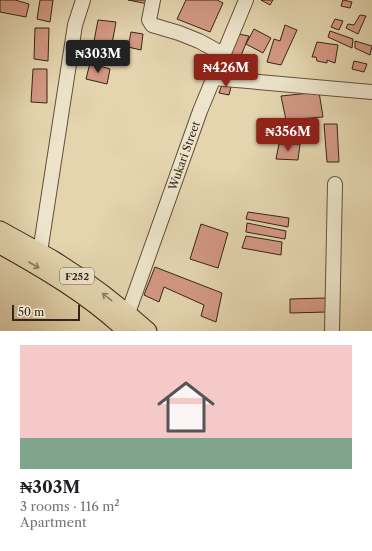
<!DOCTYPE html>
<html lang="en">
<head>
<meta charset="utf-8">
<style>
	body { margin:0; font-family:"Libre Caslon Text",serif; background:#f6f6f6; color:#202124; height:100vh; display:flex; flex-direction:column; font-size:15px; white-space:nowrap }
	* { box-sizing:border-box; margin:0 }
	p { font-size:13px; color:#757577 }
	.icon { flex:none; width:22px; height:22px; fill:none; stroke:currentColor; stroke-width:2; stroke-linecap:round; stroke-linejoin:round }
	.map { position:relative; height:331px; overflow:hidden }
	.sheet { display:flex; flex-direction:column; background:#fff; flex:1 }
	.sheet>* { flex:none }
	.scale { position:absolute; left:12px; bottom:10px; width:68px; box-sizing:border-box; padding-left:4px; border:2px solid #352517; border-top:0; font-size:11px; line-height:14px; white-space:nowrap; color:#352517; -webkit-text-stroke:3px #ede4cb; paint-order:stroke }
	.price { position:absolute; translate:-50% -34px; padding:0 9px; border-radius:4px; background:#8f2418; color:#fff; font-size:13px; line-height:26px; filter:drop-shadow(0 1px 2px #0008) }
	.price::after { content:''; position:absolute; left:50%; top:24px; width:12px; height:9px; margin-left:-6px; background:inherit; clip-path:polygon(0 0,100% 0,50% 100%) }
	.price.active { background:#222; color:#fff }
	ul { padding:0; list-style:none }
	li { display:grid; align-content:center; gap:8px; height:212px; padding:0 20px }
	li span { display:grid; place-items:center; height:124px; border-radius:0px; color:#555 }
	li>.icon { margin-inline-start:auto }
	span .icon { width:72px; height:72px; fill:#fffc; stroke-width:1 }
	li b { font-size:17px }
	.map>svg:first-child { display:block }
	.building { fill:#d39883; stroke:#352517 }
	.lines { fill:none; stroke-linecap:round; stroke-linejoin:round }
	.minor-casing { stroke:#61513d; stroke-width:16 }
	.major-casing { stroke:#352517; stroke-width:19 }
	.minor { stroke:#ede4cb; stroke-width:14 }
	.major { stroke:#e4d5af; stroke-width:17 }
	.oneway { stroke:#8c7d63 }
	.labels { text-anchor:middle; stroke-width:4; stroke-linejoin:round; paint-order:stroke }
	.shield { fill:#ede4cb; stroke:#6c5e4d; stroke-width:1 }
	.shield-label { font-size:10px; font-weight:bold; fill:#352517 }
	.street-label { font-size:11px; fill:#352517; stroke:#ede4cb }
</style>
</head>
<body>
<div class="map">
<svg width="372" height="331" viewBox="0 0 372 331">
	<rect width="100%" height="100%" fill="#e4d5af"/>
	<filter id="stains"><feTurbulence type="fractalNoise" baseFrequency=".005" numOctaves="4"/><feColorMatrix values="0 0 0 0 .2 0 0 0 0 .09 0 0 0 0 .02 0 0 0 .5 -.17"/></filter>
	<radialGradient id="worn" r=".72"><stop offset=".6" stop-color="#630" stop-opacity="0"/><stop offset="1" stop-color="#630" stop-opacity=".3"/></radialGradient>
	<g class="building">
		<path d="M0,0H15L29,4L26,17L0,12Z"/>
		<path d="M40,0H53L50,22L37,19Z"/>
		<path d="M128,0H149L148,4Z"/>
		<path d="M186,0H217L223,3L210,32L177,19Z"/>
		<path d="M261,0H273L270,5Z"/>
		<path d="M343,0L352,2L350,8L341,6Z"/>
		<path d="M360,15L366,16L358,34L346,28L348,24L354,25Z"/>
		<path d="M335,19L343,21L339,30L331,27Z"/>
		<path d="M98,20L116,22L112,44L94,41Z"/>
		<path d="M285,25L297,30L281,65L267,62L274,39L280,41Z"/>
		<path d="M35,28H49L48,61L34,59Z"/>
		<path d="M254,29L271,38L263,53L246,44Z"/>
		<path d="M330,31L353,39L352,48L328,37Z"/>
		<path d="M131,32L143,34L141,50L128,47Z"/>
		<path d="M238,34L249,36L238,63L229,58Z"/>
		<path d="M355,41L372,46L370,55L355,48Z"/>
		<path d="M317,42L338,45L335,63L327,60V63L317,61L316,57H312Z"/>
		<path d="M354,61L367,64L364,72L352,69Z"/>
		<path d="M90,63L110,69L107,84L86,79Z"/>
		<path d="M33,69H47V103L31,102Z"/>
		<path d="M223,82L232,83L229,95L219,93Z"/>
		<path d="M319,92L323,117L286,120L281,96Z"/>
		<path d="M324,124H337L339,162H327Z"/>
		<path d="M279,144H300L298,160L276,159Z"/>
		<path d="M248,212L289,218L288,227L246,219Z"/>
		<path d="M247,223L286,231L285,239L246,232Z"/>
		<path d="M201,224L228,233L218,268L190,259Z"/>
		<path d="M246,236L282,242L281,255L242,248Z"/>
		<path d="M155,267L222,293L216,322L201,316L204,305L164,287L159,302L144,295Z"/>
		<path d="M326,298L327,312L290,313V299Z"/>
	</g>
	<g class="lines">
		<defs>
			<g id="minor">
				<path d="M153,0L149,20L152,25L179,33L199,41L223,54"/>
				<path d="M213,78L372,92"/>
				<path d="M40,252L75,25L83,0"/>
				<path id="s1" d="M128,313L200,111L246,0"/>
				<path d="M332,331L335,184"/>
			</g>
			<g id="major">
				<path d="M0,230C18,240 37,250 54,260C88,281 119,305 148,331"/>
				<path d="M0,245C45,270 89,296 126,331"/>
			</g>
		</defs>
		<use href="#minor" class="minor-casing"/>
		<use href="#major" class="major-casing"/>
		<use href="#minor" class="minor"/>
		<use href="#major" class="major"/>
	</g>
	<defs><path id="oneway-shaft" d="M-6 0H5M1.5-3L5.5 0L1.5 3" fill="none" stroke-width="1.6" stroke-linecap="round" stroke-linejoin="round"/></defs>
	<g class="oneway">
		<use href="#oneway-shaft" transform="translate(34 265) rotate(30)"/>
		<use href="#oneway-shaft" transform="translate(107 297) rotate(-142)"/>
	</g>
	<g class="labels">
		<rect class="shield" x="60" y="268" width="34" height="16" rx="3"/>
		<g class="shield-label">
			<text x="77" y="280">F252</text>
		</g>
		<g class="street-label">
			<text dy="4" stroke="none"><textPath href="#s1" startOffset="167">Wukari Street</textPath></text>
		</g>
	</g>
	<rect width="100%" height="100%" filter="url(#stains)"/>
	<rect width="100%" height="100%" fill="url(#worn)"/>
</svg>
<div class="scale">50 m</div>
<b class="price active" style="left:98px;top:74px">₦303M</b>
<b class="price" style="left:226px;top:88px">₦426M</b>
<b class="price" style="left:288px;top:152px">₦356M</b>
</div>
<section class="sheet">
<ul>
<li><span style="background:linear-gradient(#f6c9c9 75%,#7fa58c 0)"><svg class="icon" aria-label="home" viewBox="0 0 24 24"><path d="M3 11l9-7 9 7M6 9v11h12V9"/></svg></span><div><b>₦303M</b><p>3 rooms · 116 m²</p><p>Apartment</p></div></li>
</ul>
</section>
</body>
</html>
